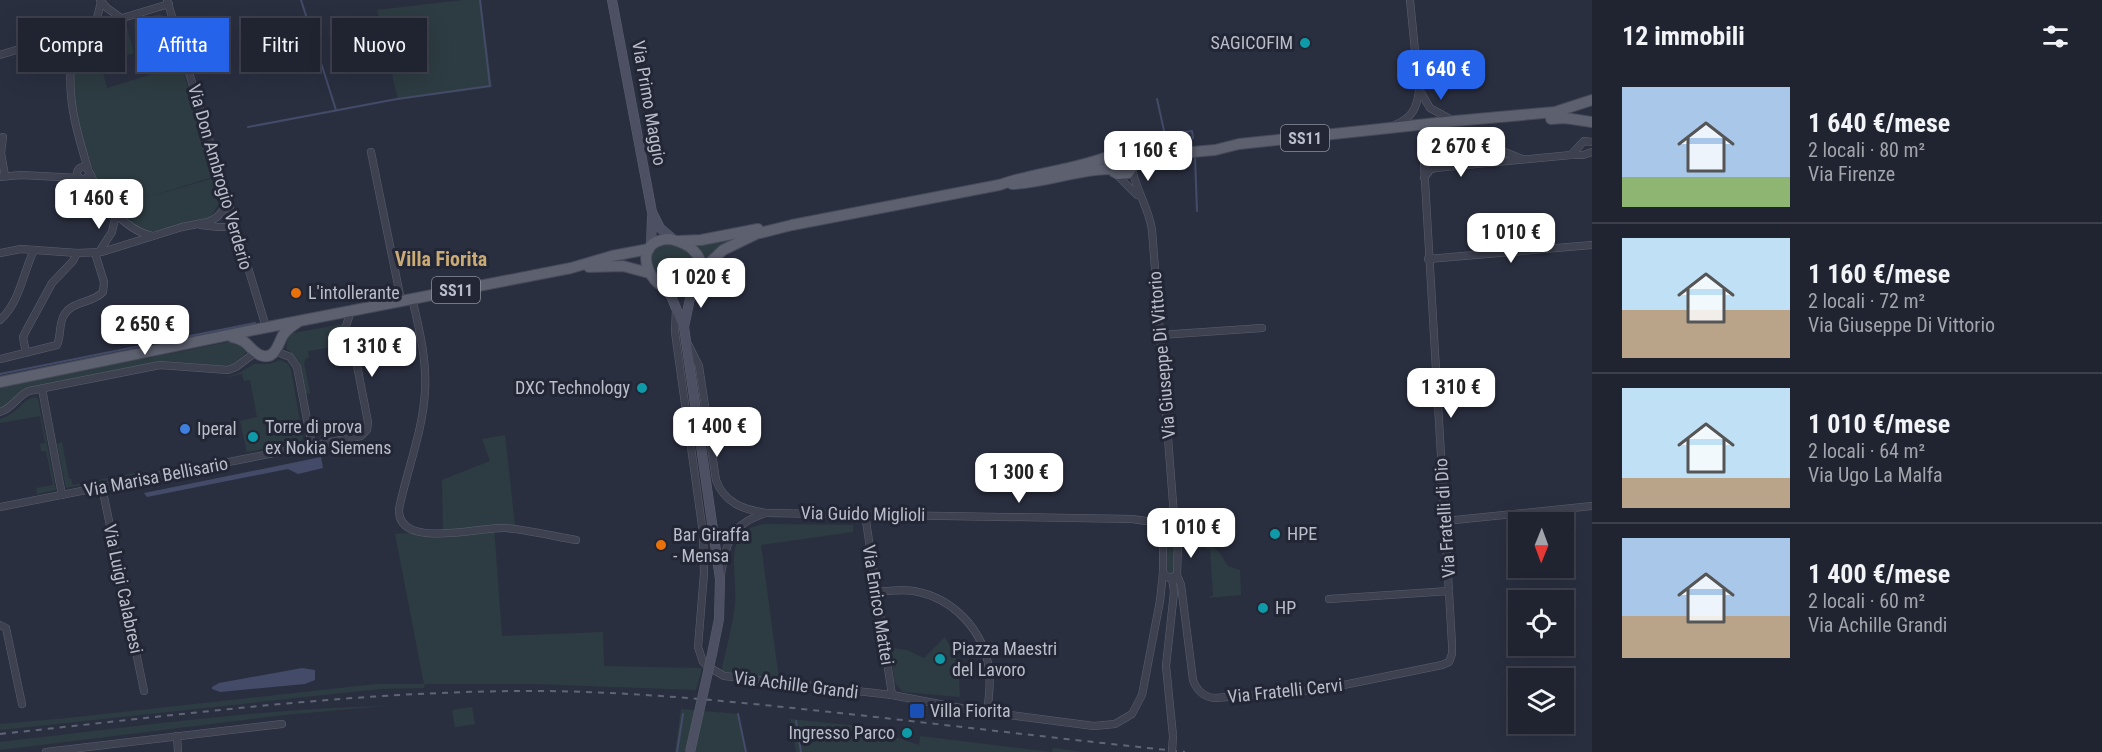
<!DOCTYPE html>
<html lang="it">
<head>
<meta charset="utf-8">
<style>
	body { margin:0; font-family:"Roboto Condensed",sans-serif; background:#282b38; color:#f1f3f6; height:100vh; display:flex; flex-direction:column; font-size:22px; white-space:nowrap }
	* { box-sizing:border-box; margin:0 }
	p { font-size:20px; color:#a2a4ab }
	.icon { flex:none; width:33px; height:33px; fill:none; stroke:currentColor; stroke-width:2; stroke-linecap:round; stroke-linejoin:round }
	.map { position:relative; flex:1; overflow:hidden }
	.drawer { display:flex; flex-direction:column; background:#202330; width:510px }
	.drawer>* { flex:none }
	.guide { position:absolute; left:18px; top:18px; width:570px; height:54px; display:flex; gap:12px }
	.needle { width:39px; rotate:181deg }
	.tools { position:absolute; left:1508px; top:512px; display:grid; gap:12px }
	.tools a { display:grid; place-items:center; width:66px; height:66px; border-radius:0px; background:#202330; box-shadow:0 6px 24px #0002,0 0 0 2px #3d404c; font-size:30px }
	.price { position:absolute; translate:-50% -51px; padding:0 14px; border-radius:12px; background:#fff; color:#222; font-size:20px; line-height:39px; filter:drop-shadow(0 2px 3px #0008) }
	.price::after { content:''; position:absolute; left:50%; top:36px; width:18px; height:14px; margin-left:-9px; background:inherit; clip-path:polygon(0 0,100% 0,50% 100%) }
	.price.on { background:#2563eb; color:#fff }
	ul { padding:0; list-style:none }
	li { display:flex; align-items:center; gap:18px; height:150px; padding:0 30px }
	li+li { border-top:2px solid #3d404c }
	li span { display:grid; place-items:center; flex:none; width:168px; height:120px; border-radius:0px; color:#555 }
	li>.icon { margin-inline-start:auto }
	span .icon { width:72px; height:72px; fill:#fffc; stroke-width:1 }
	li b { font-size:26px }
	h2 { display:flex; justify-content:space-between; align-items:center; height:72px; padding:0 30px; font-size:26px }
	.tag { padding:0 21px; border-radius:0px; background:#202330; box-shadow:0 6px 24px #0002,0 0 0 2px #3d404c; font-size:21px; line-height:54px }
	.tag.on { background:#2563eb; color:#fff }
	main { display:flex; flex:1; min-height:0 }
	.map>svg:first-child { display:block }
	.green { fill:#2d3c42 }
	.water { fill:#434b68 }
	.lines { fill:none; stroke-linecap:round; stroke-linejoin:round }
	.stream { stroke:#434b68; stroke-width:2 }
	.minor-casing { stroke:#5b5f6d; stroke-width:8 }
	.secondary-casing { stroke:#5b5f6d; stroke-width:10 }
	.primary-casing { stroke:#474a59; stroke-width:12 }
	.minor { stroke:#3e4150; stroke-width:7 }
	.secondary { stroke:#4c5062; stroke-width:9 }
	.primary { stroke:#5c606f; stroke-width:10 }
	.rail { stroke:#606576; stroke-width:2; stroke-dasharray:6 6; stroke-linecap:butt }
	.minor-bridge-casing { stroke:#5b5f6d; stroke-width:8; stroke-linecap:butt }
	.secondary-bridge-casing { stroke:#5b5f6d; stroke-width:10; stroke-linecap:butt }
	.minor-bridge { stroke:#3e4150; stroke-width:7 }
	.secondary-bridge { stroke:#4c5062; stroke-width:9 }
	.culture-dot { fill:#0f9aa8; stroke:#222635; stroke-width:2 }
	.food-dot { fill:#e8710a; stroke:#222635; stroke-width:2 }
	.shop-dot { fill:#3f7fe0; stroke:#222635; stroke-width:2 }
	.transit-dot { fill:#1a4fb4; stroke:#222635; stroke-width:2 }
	.labels { text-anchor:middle; stroke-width:6; stroke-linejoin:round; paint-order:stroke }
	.shield { fill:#222635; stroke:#8c909d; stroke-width:1.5 }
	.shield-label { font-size:16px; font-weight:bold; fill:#babdca }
	.poi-label { font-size:18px; fill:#babdca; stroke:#222635; text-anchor:start }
	.street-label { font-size:18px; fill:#babdca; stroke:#222635 }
	.neighbourhood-label { font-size:20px; font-weight:bold; fill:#cbab75; stroke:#222635 }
</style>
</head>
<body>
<main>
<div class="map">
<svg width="1592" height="752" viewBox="0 0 1592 752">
	<rect width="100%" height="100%" fill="#2a2f40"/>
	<g class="green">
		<path d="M463,0H481L492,87L398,100L377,10Z"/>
		<path d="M159,14L166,17L216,176L142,199L214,178L221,199L214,212L208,218C193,223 159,235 145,231C95,216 46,70 90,35C97,29 111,27 120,25L127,28L134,53L101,64L107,88L179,66L172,43L141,51L134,26L135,21Z"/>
		<path d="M739,238L704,263L692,245Z"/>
		<path d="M672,244C677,246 684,248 689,252C699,261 698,277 686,284C664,295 626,250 672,244Z"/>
		<path d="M342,324C340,336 349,344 352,356L347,357L345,352L339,351L338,346L308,351L309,357L305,360L304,363L310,393L305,394L300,363L286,348L289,334Z"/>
		<path d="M233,341L244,345L246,353L235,363L227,366L162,361L27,388C16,393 12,404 0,408V387Z"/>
		<path d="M280,360L288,364L291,369L303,439L300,442L247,452L240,421L257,417L250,380L244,381L242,374L224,378L241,372L254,364H269Z"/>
		<path d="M35,397L38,399L56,490L37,494L36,488L53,485L46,451H41L40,444L45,443L40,416L0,423V419C18,414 21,400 35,397Z"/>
		<path d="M505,435L515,525L494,527L502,636L603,632L604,666L702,668L696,690L534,684H425L424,688L380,689L0,730V724L68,718L376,684H424L395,534L443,530L442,480L490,461L482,439Z"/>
		<path d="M62,442L69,479H71L73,485L134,473L135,475L66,488L57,444Z"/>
		<path d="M766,524L853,525V532L761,545L779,679L721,672C726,649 733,626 735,603C738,574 720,529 766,524Z"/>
		<path d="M1171,537L1175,540L1176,571L1172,575L1166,571V541Z"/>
		<path d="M1209,542L1219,552L1228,566L1240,570L1241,595L1208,598L1213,595L1210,549H1206L1205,544Z"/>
		<path d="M945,637L958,661L960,697L903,692L895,683L890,648L907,650L924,658Z"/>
		<path d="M385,706L284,715L0,750V742C128,728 257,709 385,706Z"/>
		<path d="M472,707L475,724L455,727L452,710Z"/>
		<path d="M681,709L738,714L746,752H675Z"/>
		<path d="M790,719L877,728V731L919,745L920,736L1052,752L1053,748L1083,752H796Z"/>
	</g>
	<g class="water">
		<path d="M321,457L323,468L298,474L288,469L147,497L144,493Z"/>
		<path d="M302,668L315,670V680L305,684L220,692L212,689V687L219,683Z"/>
	</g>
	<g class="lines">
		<g class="stream">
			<path d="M301,0L336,110"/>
			<path d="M1157,99L1165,135L1192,131L1193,138"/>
			<path d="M248,127L397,99L490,86L480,0"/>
			<path d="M1195,157L1197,211"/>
			<path d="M0,374L255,323"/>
			<path d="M738,714L746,752"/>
			<path d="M796,721L801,752"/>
			<path d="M677,752L683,714"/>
		</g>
		<defs>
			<g id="minor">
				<path d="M100,0L107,8L121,18"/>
				<path d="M167,0L266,327"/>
				<path d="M95,26L101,2"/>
				<path d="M73,33C71,54 69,74 71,95C73,120 81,145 88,169"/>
				<path d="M0,55L169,4"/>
				<path d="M1420,91L1430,108L1450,119"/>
				<path d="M1395,125C1412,118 1417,108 1419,91L1410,0"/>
				<path d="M3,137L1,153L5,176"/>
				<path d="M1592,142L1584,141L1571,155H1583L1592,152"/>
				<path d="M371,152L401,300"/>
				<circle cx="83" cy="173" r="6"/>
				<path d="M1132,169C1136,190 1149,208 1152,230L1174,516L1178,542L1177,575L1169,578L1163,573"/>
				<path d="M90,173C101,200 123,229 152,236"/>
				<path d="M1116,174L1137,195"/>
				<path d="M0,177L21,175L79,178"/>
				<path d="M1424,178L1430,170L1435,168L1571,155"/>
				<path d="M201,225L218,227H235"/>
				<path d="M99,252L112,232L116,214"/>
				<path d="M0,253L21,249L77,253L102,252L182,227L208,222L217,217L228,205"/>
				<path d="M1428,259L1592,245"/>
				<path d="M366,290L369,307"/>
				<path d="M412,298C419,328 427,360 425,391C423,431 407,470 399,509C397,551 481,526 506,528C529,530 553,536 576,540"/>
				<path d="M676,310L675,332L703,533L704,573L698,647L703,662L707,666L724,676L892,695L971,710L1094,726L1115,724L1132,714L1142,695L1160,601L1163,573V541L1174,511"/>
				<path d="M0,320C20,302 23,273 34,250"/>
				<path d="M1160,335L1262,328"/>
				<path d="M686,340L699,366L716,480C724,503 744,510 767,513L1132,519L1175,525"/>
				<path d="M275,351L290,357L297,367L312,446"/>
				<path d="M26,353L23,337L27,329L52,283L73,261L77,253"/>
				<path d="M0,359L57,345C61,336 59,326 63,317C71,300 92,304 103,292L104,282L95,253"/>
				<path d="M42,389L62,495"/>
				<path d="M0,412C13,408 17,396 29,391L160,365L228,370L236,367L256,352"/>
				<path d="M102,487L144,691"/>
				<path d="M0,507L361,436L367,430L368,422L354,350L344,332L351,311"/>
				<path d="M865,514L892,695"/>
				<path d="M1445,521L1592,506"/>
				<path d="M721,574C727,540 731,524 766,513"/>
				<path d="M1177,575L1181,585L1193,680C1197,691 1204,697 1215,698L1319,690L1442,665L1449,662L1452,654V644L1424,164L1432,152L1490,146L1522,159"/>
				<path d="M1172,578L1174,592L1166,666L1173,736"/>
				<path d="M876,592C889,591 901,589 914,591C953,598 984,630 989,670C991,684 989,698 987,712"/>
				<path d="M1329,599L1449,591"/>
				<path d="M0,625L6,628L22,704"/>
				<path d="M177,736L178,752"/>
				<path d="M46,752L282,724"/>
			</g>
			<g id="secondary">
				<path d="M612,0L652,212L660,228L674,240"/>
				<path d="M651,246L652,217"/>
				<path d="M693,284L684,327L720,579L719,619L712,654"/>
				<path d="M668,289L684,327"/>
			</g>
			<g id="primary">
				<path d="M1551,119L1565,118L1592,122"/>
				<path d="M1125,151L1132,157L1133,166L1128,173L1118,174C1113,172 1110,169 1109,164C1108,147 1144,150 1155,149"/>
				<path d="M1133,163L1147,156L1215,150L1239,144L1455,121L1555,112L1592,100"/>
				<path d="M1012,184C1045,183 1077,169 1111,169"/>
				<path d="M670,239C678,241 689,245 694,251C706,263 701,283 686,289C653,302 624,240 670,239Z"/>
				<path d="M679,241L701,240L758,229"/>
				<path d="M589,267L623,266L649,273"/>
				<path d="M700,272L723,250L756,234L792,225L999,185C1036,172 1076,170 1112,155"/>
				<path d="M232,337C249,340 249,350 260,355C275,361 278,344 283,335C287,329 292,326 298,322"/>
				<path d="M0,382L263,328L571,268L612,256L649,249"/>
			</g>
		</defs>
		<use href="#minor" class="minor-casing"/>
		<use href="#secondary" class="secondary-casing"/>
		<use href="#primary" class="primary-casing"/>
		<use href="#minor" class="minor"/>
		<use href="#secondary" class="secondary"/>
		<use href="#primary" class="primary"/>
		<path class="rail" d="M0,734C180,715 360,690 542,691C654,692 765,705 876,717C979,729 1082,741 1185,752"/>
		<defs>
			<path id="minor-bridge" d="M1172,752L1173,736"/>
			<path id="secondary-bridge" d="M690,752L712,654"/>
		</defs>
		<use href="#minor-bridge" class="minor-bridge-casing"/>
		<use href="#secondary-bridge" class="secondary-bridge-casing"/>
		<use href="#minor-bridge" class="minor-bridge"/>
		<use href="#secondary-bridge" class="secondary-bridge"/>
	</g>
	<g class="culture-dot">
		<circle cx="1305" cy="43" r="6"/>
		<circle cx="642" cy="388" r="6"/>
		<circle cx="253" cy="437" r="6"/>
		<circle cx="1275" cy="534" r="6"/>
		<circle cx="1263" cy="608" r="6"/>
		<circle cx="940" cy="659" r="6"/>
		<circle cx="907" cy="733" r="6"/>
	</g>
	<g class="food-dot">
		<circle cx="296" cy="293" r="6"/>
		<circle cx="661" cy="545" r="6"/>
	</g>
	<circle class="shop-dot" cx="185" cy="429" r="6"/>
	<rect class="transit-dot" x="909" y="703" width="16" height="16" rx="3"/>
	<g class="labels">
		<g class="shield">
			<rect x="1281" y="125" width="48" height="26" rx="4.5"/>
			<rect x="432" y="277" width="48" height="26" rx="4.5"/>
		</g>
		<g class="shield-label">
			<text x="1305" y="144">SS11</text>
			<text x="456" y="296">SS11</text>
		</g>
		<g class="poi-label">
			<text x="1293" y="49" text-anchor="end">SAGICOFIM</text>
			<text x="308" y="299">L'intollerante</text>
			<text x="630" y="394" text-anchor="end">DXC Technology</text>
			<text x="265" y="433">Torre di prova<tspan x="265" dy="21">ex Nokia Siemens</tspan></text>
			<text x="197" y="435">Iperal</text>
			<text x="1287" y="540">HPE</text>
			<text x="673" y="541">Bar Giraffa<tspan x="673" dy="21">- Mensa</tspan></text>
			<text x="1275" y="614">HP</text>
			<text x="952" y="655">Piazza Maestri<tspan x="952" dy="21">del Lavoro</tspan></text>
			<text x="930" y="717">Villa Fiorita</text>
			<text x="895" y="739" text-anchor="end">Ingresso Parco</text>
		</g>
		<g class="street-label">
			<text transform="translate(649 103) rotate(80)" y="6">Via Primo Maggio</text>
			<text transform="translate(220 177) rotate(74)" y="6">Via Don Ambrogio Verderio</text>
			<text transform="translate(1162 355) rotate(-95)" y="6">Via Giuseppe Di Vittorio</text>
			<text transform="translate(156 477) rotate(-11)" y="6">Via Marisa Bellisario</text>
			<text transform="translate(863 514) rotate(1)" y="6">Via Guido Miglioli</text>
			<text transform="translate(1445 518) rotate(-94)" y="6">Via Fratelli di Dio</text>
			<text transform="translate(123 589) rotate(78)" y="6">Via Luigi Calabresi</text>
			<text transform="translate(878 605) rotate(81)" y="6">Via Enrico Mattei</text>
			<text transform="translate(796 685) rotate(7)" y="6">Via Achille Grandi</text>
			<text transform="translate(1285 691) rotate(-6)" y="6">Via Fratelli Cervi</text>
		</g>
		<g class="neighbourhood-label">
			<text x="441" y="266">Villa Fiorita</text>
		</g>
	</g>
</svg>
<div class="tools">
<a><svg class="needle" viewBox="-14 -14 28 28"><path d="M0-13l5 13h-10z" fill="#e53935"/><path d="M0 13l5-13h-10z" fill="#a2a4ab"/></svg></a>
<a><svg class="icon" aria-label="locate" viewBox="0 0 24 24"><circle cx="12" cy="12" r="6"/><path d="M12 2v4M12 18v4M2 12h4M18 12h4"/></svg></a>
<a><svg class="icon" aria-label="layers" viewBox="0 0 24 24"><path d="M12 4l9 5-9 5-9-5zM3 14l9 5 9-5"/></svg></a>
</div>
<b class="price on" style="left:1441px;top:101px">1 640 €</b>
<b class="price" style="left:1461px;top:178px">2 670 €</b>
<b class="price" style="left:1148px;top:182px">1 160 €</b>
<b class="price" style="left:99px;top:230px">1 460 €</b>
<b class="price" style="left:1511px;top:264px">1 010 €</b>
<b class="price" style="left:701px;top:309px">1 020 €</b>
<b class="price" style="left:145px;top:356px">2 650 €</b>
<b class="price" style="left:372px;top:378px">1 310 €</b>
<b class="price" style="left:1451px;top:419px">1 310 €</b>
<b class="price" style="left:717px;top:458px">1 400 €</b>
<b class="price" style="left:1019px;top:504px">1 300 €</b>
<b class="price" style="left:1191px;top:559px">1 010 €</b>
<div class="guide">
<a class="tag">Compra</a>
<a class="tag on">Affitta</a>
<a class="tag">Filtri</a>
<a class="tag">Nuovo</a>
</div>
</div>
<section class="drawer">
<h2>12 immobili<svg class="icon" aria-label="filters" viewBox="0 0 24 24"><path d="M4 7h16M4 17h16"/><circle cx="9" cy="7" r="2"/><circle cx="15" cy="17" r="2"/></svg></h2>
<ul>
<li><span style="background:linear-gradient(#a9c7e8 75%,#8fb573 0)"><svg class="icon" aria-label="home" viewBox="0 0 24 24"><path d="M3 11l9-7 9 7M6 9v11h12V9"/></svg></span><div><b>1 640 €/mese</b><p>2 locali · 80 m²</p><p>Via Firenze</p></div></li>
<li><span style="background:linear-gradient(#bfe0f5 60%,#b9a48a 0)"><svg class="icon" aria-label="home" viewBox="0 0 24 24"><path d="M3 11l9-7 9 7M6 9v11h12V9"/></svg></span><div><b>1 160 €/mese</b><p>2 locali · 72 m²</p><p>Via Giuseppe Di Vittorio</p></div></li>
<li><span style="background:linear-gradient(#bfe0f5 75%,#b9a48a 0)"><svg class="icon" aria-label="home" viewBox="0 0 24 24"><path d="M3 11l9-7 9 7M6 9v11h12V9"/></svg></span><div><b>1 010 €/mese</b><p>2 locali · 64 m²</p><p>Via Ugo La Malfa</p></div></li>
<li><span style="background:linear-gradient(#a9c7e8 65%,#b9a48a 0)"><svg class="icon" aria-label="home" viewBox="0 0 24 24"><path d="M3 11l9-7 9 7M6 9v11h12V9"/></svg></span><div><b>1 400 €/mese</b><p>2 locali · 60 m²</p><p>Via Achille Grandi</p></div></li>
</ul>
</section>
</main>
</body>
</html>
